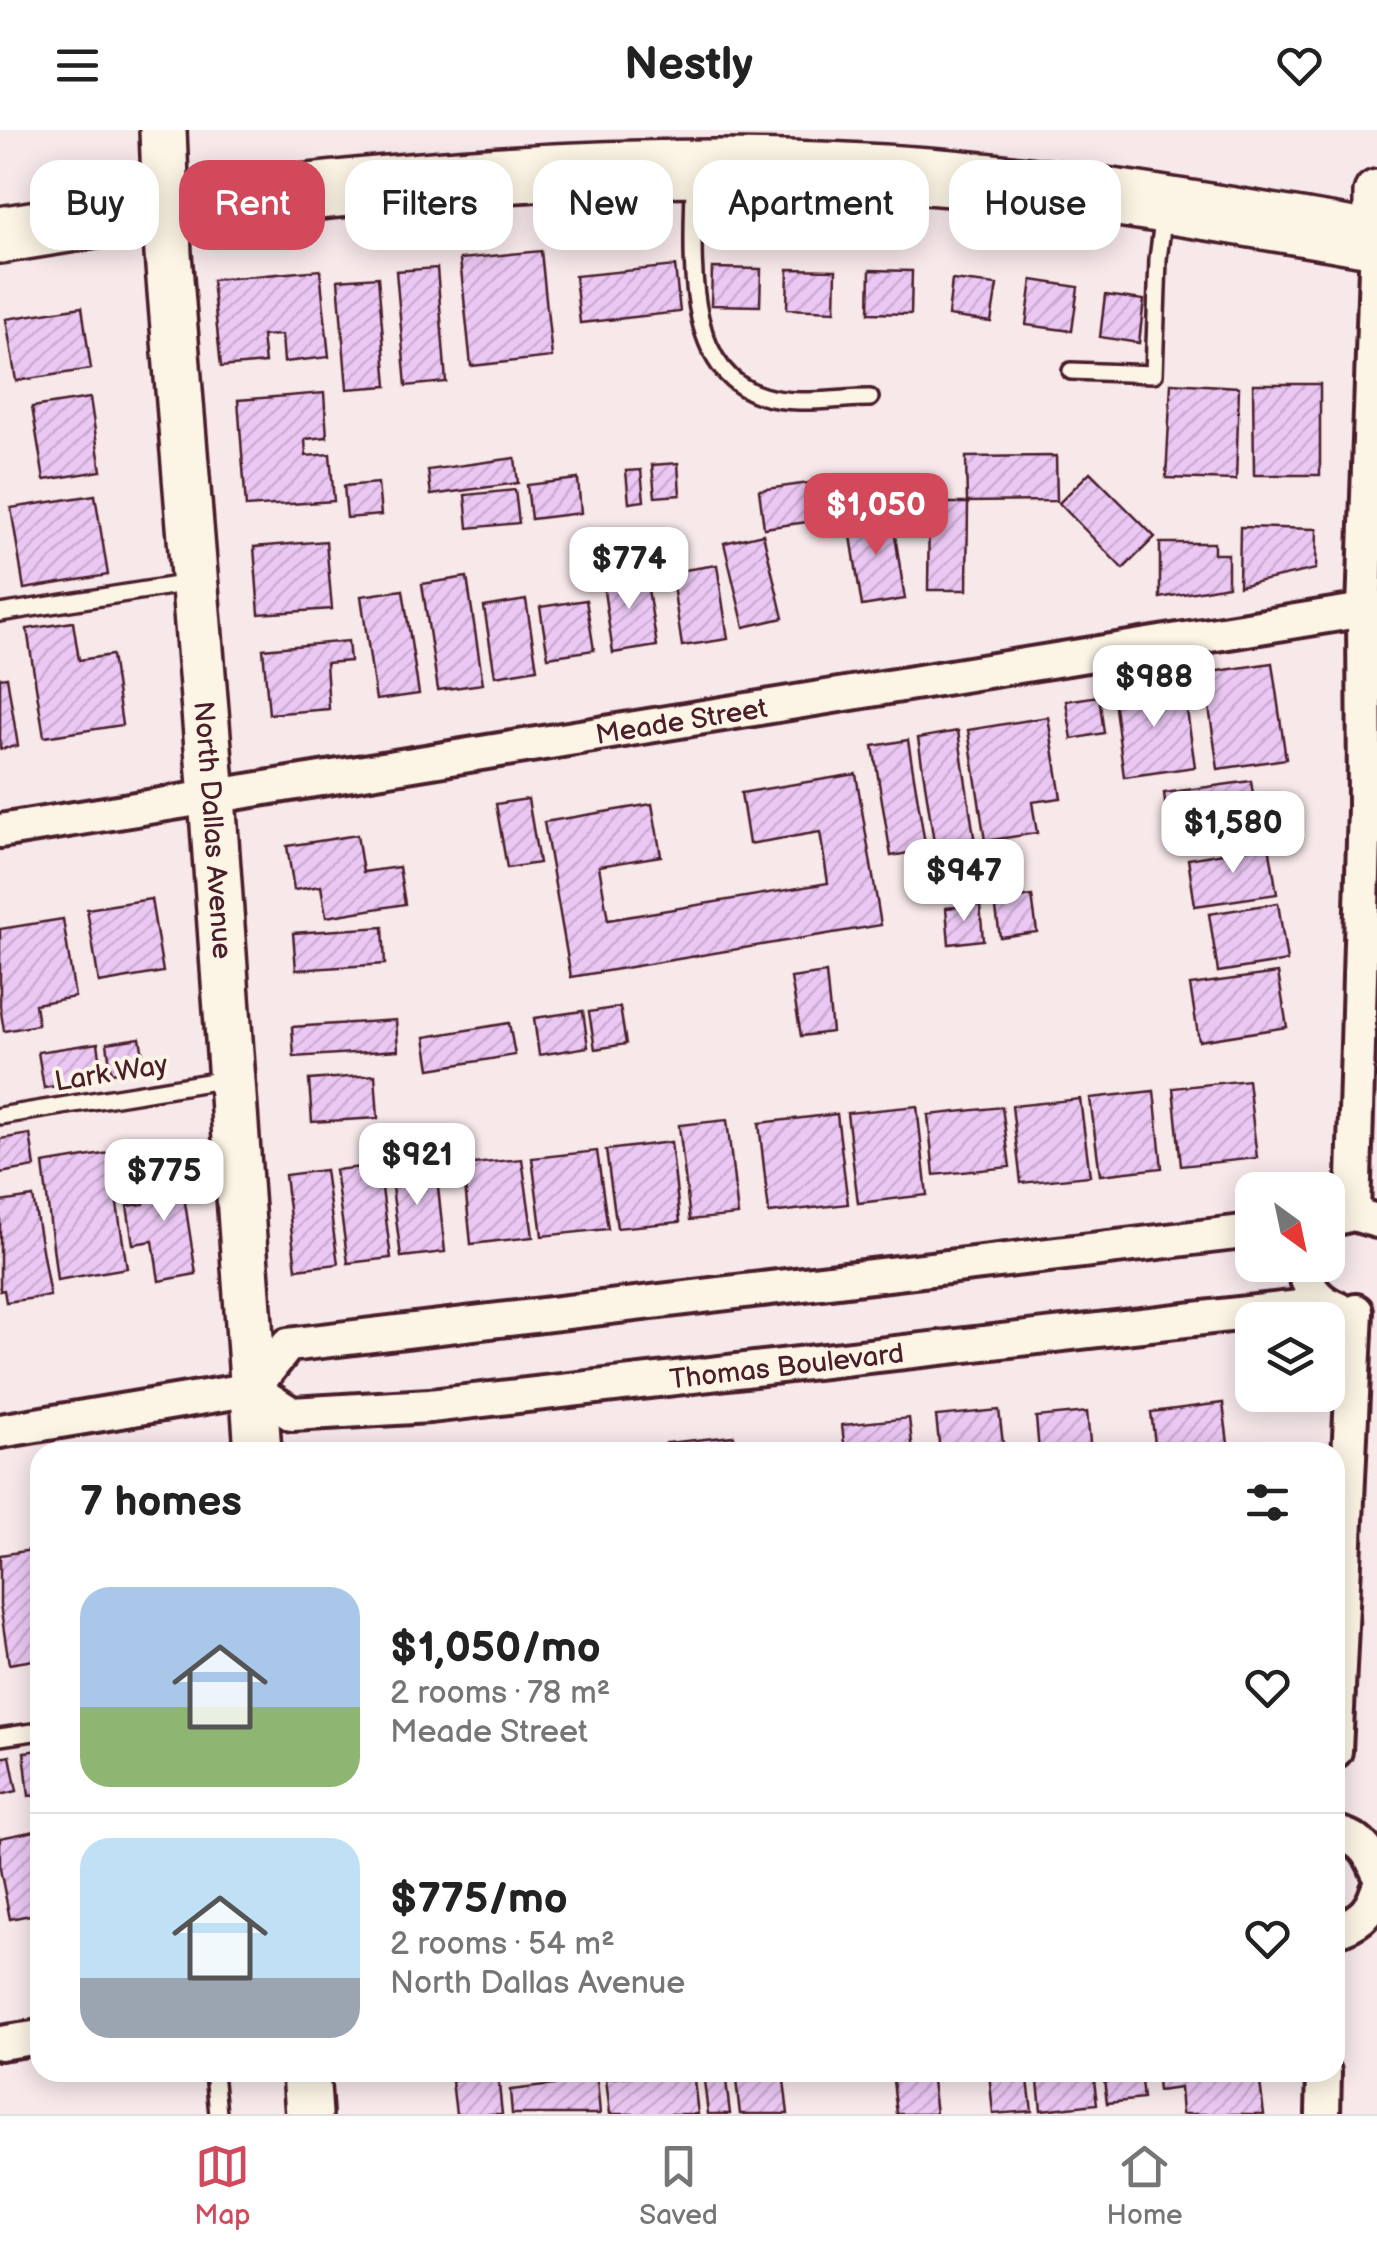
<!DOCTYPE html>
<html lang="en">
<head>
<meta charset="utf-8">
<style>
	body { margin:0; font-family:"Balsamiq Sans",sans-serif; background:#f2f2f2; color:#222; height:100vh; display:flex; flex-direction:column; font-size:38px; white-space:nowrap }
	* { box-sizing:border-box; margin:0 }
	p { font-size:32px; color:#767676 }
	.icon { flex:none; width:55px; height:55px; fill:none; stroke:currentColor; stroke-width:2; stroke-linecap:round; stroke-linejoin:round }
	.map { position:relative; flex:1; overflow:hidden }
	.drawer { position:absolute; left:30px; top:1312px; width:1315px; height:640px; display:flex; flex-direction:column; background:#fff; border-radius:30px; box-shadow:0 5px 25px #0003 }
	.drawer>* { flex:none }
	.hud { position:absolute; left:30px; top:30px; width:1318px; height:90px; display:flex; gap:20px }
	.needle { width:65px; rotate:147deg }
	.buttons { position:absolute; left:1235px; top:1042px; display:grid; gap:20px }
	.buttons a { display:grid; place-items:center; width:110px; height:110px; border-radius:20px; background:#fff; box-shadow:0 5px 25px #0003; font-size:50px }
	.price { position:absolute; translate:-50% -85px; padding:0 22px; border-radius:20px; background:#fff; color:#222; font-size:32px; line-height:65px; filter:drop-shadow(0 2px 5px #0008) }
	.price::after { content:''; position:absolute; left:50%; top:60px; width:30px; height:22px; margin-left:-15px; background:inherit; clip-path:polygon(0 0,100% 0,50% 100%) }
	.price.selected { background:#d1495b; color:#fff }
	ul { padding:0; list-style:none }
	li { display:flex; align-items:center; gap:30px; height:250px; padding:0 50px }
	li+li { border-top:2px solid #e0e0e0 }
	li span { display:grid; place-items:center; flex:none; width:280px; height:200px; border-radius:30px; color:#555 }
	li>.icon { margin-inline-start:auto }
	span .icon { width:120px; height:120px; fill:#fffc; stroke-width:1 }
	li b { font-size:42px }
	h2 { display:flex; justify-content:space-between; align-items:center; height:120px; padding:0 50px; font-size:42px }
	.chip { padding:0 35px; border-radius:30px; background:#fff; box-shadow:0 5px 25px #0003; font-size:35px; line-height:90px }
	.chip.selected { background:#d1495b; color:#fff }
	header { display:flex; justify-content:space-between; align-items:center; height:130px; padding:0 50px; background:#fff; font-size:45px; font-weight:600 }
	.tabs { display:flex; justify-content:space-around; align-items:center; height:140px; border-top:2px solid #e0e0e0; background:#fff; font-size:28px; color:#767676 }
	.tabs a { display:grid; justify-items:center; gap:5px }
	.tabs .selected { color:#d1495b }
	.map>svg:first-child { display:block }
	.building { fill:url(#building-hatch); stroke:#4a1f2b; stroke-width:2.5 }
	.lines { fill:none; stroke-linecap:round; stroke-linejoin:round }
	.lane-casing { stroke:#4a1f2b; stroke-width:22 }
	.street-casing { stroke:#4a1f2b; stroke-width:40 }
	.secondary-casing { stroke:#4a1f2b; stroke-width:52 }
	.highway-casing { stroke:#4a1f2b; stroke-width:62 }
	.lane { stroke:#fcf5e5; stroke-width:15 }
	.street { stroke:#fcf5e5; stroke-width:32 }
	.secondary { stroke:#fcf5e5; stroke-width:45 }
	.highway { stroke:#fcf5e5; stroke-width:55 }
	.labels { text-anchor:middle; stroke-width:8; stroke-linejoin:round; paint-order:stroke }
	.street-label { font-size:28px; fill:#4a1f2b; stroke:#fcf5e5 }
</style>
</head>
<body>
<header><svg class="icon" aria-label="menu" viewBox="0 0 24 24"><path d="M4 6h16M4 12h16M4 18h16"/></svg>Nestly<svg class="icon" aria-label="heart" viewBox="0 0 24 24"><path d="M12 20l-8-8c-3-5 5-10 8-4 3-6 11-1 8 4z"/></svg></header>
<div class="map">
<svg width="1377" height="1984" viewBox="0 0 1377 1984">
	<defs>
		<pattern id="building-hatch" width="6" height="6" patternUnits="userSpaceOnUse" patternTransform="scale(2.5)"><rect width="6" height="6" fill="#ebc8f4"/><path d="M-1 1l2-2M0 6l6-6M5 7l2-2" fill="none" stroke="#cbabd1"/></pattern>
	</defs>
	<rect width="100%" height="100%" fill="#f7e8ea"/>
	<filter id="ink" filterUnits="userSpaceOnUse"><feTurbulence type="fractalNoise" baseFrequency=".01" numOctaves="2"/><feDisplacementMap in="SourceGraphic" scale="20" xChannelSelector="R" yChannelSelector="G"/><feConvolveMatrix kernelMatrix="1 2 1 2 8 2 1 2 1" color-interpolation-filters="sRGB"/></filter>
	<g filter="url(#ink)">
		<g class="building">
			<path d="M541,121L552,227L471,236L460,129Z"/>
			<path d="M675,136L680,182L580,193L575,146Z"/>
			<path d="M437,138L446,252L406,256L396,141Z"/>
			<path d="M712,138L761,139L760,176L711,175Z"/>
			<path d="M788,139L836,140L835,181L787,179Z"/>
			<path d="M320,140L329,227L284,232L282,205L262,206L265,233L221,237L212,150Z"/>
			<path d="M870,140L912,141L911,184L869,183Z"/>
			<path d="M378,147L387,256L347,259L338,150Z"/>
			<path d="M952,150L997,155L991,192L948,186Z"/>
			<path d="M1032,150L1078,157L1072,201L1026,195Z"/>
			<path d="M1105,165L1144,170L1139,213L1100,207Z"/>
			<path d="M82,177L91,239L16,251L6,189Z"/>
			<path d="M1171,253L1239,257L1236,350L1166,348Z"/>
			<path d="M1253,254H1320V345H1254Z"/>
			<path d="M324,263L327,307L305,309L306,326L330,324L334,371L246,377L238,270Z"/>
			<path d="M90,268L101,341L44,350L32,277Z"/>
			<path d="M1056,326L1057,371L967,372L966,327Z"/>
			<path d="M515,328L518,353L431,365L428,340Z"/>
			<path d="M678,333L680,365L655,367L652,335Z"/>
			<path d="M641,340L644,371L629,373L626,341Z"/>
			<path d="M1090,342L1155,407L1123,439L1059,373Z"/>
			<path d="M845,348L850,386L764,398L759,360Z"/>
			<path d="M578,349L581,383L531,389L527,355Z"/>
			<path d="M378,353L381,385L347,388L344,356Z"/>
			<path d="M515,360L519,393L468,398L465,365Z"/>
			<path d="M95,365L108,445L24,459L11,378Z"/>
			<path d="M929,373H968L967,460H928Z"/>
			<path d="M891,380L905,469L862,476L848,387Z"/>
			<path d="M1240,397L1317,399L1316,439L1239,456Z"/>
			<path d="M763,404L783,488L744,497L724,413Z"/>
			<path d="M326,411L332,479L259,484L254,417Z"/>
			<path d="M1160,413H1214V424H1228V456L1160,468Z"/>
			<path d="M717,435L728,509L682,516L671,442Z"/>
			<path d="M645,440L657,516L613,523L602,447Z"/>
			<path d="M467,447L483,554L438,560L422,454Z"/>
			<path d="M403,460L419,564L376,570L361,466Z"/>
			<path d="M526,470L537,539L495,546L484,477Z"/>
			<path d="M586,470L594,520L548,527L540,477Z"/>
			<path d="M73,492L79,530L112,525L122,595L44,607L27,499Z"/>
			<path d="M348,511L350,531L326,533L329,579L269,584L263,519Z"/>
			<path d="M1272,533L1286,629L1218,639L1204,543Z"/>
			<path d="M7,547L18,616L0,619V548Z"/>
			<path d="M1183,552L1195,637L1124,647L1113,562Z"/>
			<path d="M1099,566L1104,603L1072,609L1066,571Z"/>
			<path d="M1048,587L1061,668L1032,672L1037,703L985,711L968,600Z"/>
			<path d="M958,601L975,713L935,719L918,608Z"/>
			<path d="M908,610L926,720L891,726L873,616Z"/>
			<path d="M856,644L881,795L571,847L544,692L652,674L661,726L599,736L608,790L828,753L820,702L749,714L741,663Z"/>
			<path d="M1251,651L1257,691L1168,702L1164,663Z"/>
			<path d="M528,669L539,733L507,738L496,674Z"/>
			<path d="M357,705L363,742L399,737L405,774L326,787L321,756L294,760L287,716Z"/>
			<path d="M1269,715L1277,764L1195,776L1188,729Z"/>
			<path d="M1032,766L1037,802L1000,807L995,772Z"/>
			<path d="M151,769L163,842L99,853L87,779Z"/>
			<path d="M1278,773L1287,831L1218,842L1209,784Z"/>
			<path d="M980,775L983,810L949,814L946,778Z"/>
			<path d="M63,789L75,867L35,874L38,895L4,901L0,876V799Z"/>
			<path d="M383,797L385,834L296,840L293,803Z"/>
			<path d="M826,843L832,902L801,906L791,848Z"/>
			<path d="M1278,843L1287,897L1199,911L1190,855Z"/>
			<path d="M620,877L626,914L595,919L589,882Z"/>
			<path d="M583,881L588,917L539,925L534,888Z"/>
			<path d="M396,890L398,920L294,927L292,897Z"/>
			<path d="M509,893L515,925L430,939L425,907Z"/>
			<path d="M140,908L145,937L111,943L107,913Z"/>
			<path d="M98,913L103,948L44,958L38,922Z"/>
			<path d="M375,945L378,988L312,992L309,950Z"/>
			<path d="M1248,950L1257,1028L1181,1036L1173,958Z"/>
			<path d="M1154,961L1162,1038L1100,1045L1090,968Z"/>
			<path d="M1080,969L1090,1046L1021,1053L1012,976Z"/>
			<path d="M917,976L927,1065L858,1073L847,983Z"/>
			<path d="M1002,977L1010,1037L934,1045L928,985Z"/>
			<path d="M837,984L848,1074L769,1083L759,993Z"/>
			<path d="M727,990L738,1085L690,1090L679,995Z"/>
			<path d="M30,1004L35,1037L0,1043V1009Z"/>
			<path d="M671,1012L680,1092L617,1098L606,1020Z"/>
			<path d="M597,1021L608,1099L542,1106L532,1028Z"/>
			<path d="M109,1023L127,1138L57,1150L43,1034Z"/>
			<path d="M435,1029L445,1122L401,1127L389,1034Z"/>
			<path d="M522,1029L533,1107L471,1114L463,1035Z"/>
			<path d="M379,1035L391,1128L348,1133L335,1040Z"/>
			<path d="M180,1040L196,1144L159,1151L153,1111L133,1114L127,1076L144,1074L140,1046Z"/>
			<path d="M325,1040L338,1134L296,1139L285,1045Z"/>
			<path d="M33,1067L50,1166L6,1172L4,1160L0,1161V1072Z"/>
			<path d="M1223,1273L1229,1322H1156L1151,1282Z"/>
			<path d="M999,1280L1004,1322H940L936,1286Z"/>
			<path d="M1087,1282L1091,1322H1039L1036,1287Z"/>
			<path d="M909,1288L913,1322H845L842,1295Z"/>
			<path d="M734,1306L735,1322H667L666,1313Z"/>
			<path d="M32,1420L40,1471V1529L9,1534L0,1475V1425Z"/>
			<path d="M40,1620V1665L29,1666L24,1622Z"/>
			<path d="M10,1626L17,1661L0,1665V1628Z"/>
			<path d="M35,1701L40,1728V1783L10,1789L0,1739V1708Z"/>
			<path d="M663,1942H693L698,1984H610L606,1949Z"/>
			<path d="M703,1942H725L730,1984H708Z"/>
			<path d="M735,1942H783L788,1984H740Z"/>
			<path d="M892,1942H931L936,1984H897Z"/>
			<path d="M989,1942H1027L1032,1981L993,1984Z"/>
			<path d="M1037,1942H1093L1097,1974L1041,1980Z"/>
			<path d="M1103,1942H1140L1143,1969L1107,1973Z"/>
			<path d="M1156,1942H1279L1280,1950L1260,1952L1264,1984H1182L1180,1958L1158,1961Z"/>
			<path d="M498,1945L502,1984H456L452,1951Z"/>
			<path d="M597,1950L600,1984H512L510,1960Z"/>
		</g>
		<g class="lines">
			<defs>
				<g id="lane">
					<path d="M694,48C694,115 679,241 763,266C795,276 837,268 870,268"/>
					<path d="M1071,241L1154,244L1158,129L1164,83"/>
					<path d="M0,483L190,453"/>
					<path d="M0,986L227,949"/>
					<path d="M0,1607L40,1601"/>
					<path d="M214,1942L218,1984"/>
				</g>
				<g id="street">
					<path id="s1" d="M0,701L1364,480"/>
					<path d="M1353,1084L1365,677L1364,480L1377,110"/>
					<path d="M1328,1090L1353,1084L1377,1091"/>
					<path d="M1303,1135C1307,1158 1317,1170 1338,1179"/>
					<path d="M253,1259L288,1215L1252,1101"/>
					<path id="s2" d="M0,1301L253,1259L292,1284L430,1276L1326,1174"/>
					<path d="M1335,1621L1356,1181"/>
					<path d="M1335,1703C1357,1707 1369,1719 1377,1740"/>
					<path d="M1335,1800C1356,1794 1370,1784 1377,1762"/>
					<path d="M0,1913L40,1907"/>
					<path d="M1323,1984L1324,1942"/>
				</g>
				<g id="secondary">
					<path id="s3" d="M163,0L168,124L212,667L258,1322"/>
					<path d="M1377,110V63"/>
					<path d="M306,1942L309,1984"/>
				</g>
				<path id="highway" d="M0,105C306,55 617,22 927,46C1079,58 1227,85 1377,110"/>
			</defs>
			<use href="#lane" class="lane-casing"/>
			<use href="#street" class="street-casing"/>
			<use href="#secondary" class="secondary-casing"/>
			<use href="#highway" class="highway-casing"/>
			<use href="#lane" class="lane"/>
			<use href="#street" class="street"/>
			<use href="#secondary" class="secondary"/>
			<use href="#highway" class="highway"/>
		</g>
	</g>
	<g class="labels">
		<g class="street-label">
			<text dy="10" stroke="none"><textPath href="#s1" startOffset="690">Meade Street</textPath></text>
			<text dy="10" stroke="none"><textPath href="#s3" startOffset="702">North Dallas Avenue</textPath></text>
			<text transform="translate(111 942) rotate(-9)" y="10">Lark Way</text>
			<text dy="10" stroke="none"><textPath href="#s2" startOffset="800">Thomas Boulevard</textPath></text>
		</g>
	</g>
</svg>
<div class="buttons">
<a><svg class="needle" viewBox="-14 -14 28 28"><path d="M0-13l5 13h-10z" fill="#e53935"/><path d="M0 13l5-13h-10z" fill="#767676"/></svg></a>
<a><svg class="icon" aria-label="layers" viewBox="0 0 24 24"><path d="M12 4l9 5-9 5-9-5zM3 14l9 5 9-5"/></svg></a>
</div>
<b class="price selected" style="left:876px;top:428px">$1,050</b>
<b class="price" style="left:629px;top:482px">$774</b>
<b class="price" style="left:1154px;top:600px">$988</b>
<b class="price" style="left:1233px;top:746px">$1,580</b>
<b class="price" style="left:964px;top:794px">$947</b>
<b class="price" style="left:417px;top:1078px">$921</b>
<b class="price" style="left:164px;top:1094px">$775</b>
<div class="hud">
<a class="chip">Buy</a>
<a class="chip selected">Rent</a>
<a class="chip">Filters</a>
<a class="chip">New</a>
<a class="chip">Apartment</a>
<a class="chip">House</a>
</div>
<section class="drawer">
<h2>7 homes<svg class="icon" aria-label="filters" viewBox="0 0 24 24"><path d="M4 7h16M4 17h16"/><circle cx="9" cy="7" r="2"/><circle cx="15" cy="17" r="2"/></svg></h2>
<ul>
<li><span style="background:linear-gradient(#a9c7e8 60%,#8fb573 0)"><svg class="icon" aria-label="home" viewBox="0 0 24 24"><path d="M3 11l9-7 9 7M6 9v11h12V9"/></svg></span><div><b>$1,050/mo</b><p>2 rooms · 78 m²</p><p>Meade Street</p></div><svg class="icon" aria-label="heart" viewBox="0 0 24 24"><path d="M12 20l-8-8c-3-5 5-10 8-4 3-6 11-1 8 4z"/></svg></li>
<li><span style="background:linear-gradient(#bfe0f5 70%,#9aa5b1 0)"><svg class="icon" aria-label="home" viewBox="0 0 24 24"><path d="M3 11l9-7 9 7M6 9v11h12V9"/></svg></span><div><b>$775/mo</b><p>2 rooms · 54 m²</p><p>North Dallas Avenue</p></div><svg class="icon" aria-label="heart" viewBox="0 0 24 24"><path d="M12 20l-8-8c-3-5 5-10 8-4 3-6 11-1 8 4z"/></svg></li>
</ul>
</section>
</div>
<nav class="tabs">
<a class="selected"><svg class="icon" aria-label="map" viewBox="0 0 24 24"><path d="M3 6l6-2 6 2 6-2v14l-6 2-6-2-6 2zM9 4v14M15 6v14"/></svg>Map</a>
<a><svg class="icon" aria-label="saved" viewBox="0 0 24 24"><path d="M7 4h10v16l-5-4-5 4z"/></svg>Saved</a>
<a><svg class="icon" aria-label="home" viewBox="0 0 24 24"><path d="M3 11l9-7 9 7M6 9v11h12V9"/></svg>Home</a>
</nav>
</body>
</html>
